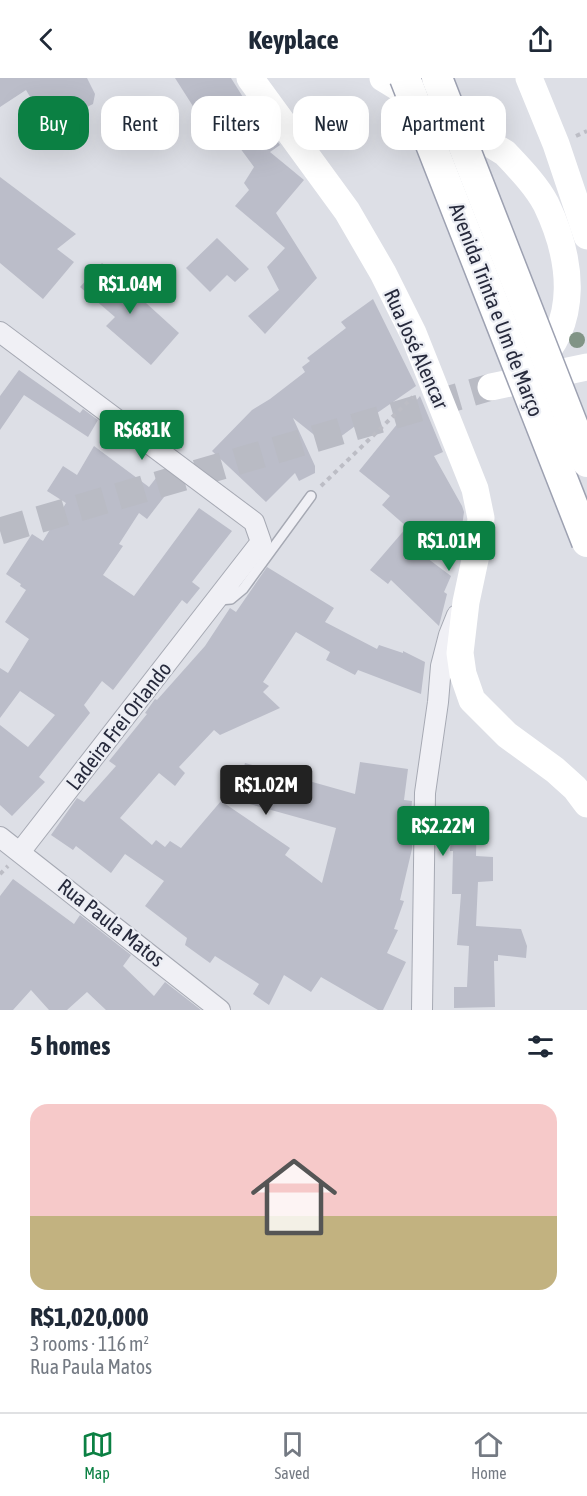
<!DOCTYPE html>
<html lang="en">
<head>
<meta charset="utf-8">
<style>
	body { margin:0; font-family:"Asap Condensed",sans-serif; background:#f6f6f7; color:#1f2937; height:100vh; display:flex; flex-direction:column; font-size:22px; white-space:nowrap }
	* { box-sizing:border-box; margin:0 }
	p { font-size:20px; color:#747a83 }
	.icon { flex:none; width:33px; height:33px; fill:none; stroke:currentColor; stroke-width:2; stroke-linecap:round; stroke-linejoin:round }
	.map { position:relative; height:932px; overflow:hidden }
	.sheet { display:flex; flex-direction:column; background:#fff; flex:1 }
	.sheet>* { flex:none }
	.top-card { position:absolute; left:18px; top:18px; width:552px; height:54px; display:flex; gap:12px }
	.price { position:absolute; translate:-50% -51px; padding:0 14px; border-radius:6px; background:#0b8043; color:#fff; font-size:20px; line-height:39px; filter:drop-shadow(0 2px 3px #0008) }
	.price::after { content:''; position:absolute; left:50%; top:36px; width:18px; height:14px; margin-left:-9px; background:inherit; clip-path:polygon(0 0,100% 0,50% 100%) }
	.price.active { background:#222; color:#fff }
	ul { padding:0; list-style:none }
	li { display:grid; align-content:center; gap:12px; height:318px; padding:0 30px }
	li span { display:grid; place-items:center; height:186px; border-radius:18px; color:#555 }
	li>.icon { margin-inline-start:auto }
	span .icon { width:108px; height:108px; fill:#fffc; stroke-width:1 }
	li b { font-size:26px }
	h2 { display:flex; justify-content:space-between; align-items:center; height:72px; padding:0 30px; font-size:26px }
	.chip { padding:0 21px; border-radius:18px; background:#fff; box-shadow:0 6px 24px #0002; font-size:21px; line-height:54px }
	.chip.active { background:#0b8043; color:#fff }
	header { display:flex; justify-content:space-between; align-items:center; height:78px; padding:0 30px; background:#fff; font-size:27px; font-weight:700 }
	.menu { display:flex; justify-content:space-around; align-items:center; height:84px; border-top:2px solid #e0e1e3; background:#fff; font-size:16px; color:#747a83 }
	.menu a { display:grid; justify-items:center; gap:3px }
	.menu .active { color:#0b8043 }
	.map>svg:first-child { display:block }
	.building { fill:#bbbdc9 }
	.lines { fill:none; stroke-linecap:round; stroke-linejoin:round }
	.secondary-tunnel { stroke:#b9bbc4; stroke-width:27; stroke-dasharray:27 14; stroke-linecap:butt }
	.lane-casing { stroke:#a6a9b3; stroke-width:12 }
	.street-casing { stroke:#a6a9b3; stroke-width:22 }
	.path { stroke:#bcbdc5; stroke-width:4; stroke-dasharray:4.5 4.5; stroke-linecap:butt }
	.lane { stroke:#f0f0f5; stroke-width:9 }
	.street { stroke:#f0f0f5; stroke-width:20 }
	.secondary { stroke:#fff; stroke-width:27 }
	.primary-bridge-casing { stroke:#9da1b1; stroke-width:33; stroke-linecap:butt }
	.primary-bridge { stroke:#fff; stroke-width:30 }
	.tree { fill:#819486 }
	.labels { text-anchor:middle; stroke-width:4.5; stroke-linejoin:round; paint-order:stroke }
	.street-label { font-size:21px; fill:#272a3c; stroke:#eceef4 }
</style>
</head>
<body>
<header><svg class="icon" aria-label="back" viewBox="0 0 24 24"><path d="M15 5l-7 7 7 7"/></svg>Keyplace<svg class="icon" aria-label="share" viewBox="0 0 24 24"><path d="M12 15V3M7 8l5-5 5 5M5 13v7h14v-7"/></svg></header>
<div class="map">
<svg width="587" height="932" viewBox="0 0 587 932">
	<rect width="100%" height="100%" fill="#dddfe6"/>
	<g class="building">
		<path d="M0,0H87L95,16L93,26L75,35L63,24L41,37L26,12L0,29Z"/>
		<path d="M175,0H231L246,24L247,22L280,67L270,74L304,102L276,135L317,200L265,256L248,238L279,212L267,189L285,170L235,128L249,112L244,105L254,89L240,70L248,65L228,28L203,44Z"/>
		<path d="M0,99L76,156L57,171L74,184L43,221L0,185Z"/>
		<path d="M217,160L249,191L235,204L227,197L210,214L186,190Z"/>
		<path d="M102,185L179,255L151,287L106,248L115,239L80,209Z"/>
		<path d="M373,221L416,308L367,342L366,340L328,368L293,340L315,388V395L299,403L295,395L266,424L212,373L252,332L270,321L305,294L302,289L310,283L307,280L346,250L341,244Z"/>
		<path d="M19,292L80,335L83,331L98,342L88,359L24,317L0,352V318Z"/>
		<path d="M420,318L443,374L434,378L462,428L464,434L460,463L427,480L451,498L444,514L447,516L439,548L391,502L388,506L370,492L407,449L382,427L390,418L359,393Z"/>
		<path d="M94,368L149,409L156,400L171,410L147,441L139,435L119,466L123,468L103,497L134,518L199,430L232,453L192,504L200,510L187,526L182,522L113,612L102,603L84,627L90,635L39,699L45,704L12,738L0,727V647L28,669L55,637L20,613L0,640V590L8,595L29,561L5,544L26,512L20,508L21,506L6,496L32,456L43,463L66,425L47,413L63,388L77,397Z"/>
		<path d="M267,489L334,530L325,544L377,571L379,567L403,575V573L425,584L421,616L358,592L355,597L326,582L330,574L296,554L263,604L269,608L263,614L280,630L220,657L214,652L179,689L185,695L175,708L159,695L120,740L152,767L156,762L165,769L170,763L181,770L221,723L290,770L285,777L322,805L336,750L235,722L245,685L355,716L360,684L408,691L404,722L412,723L409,758H412V771L400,822L404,823L394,851L398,852L387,875L406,884L383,932H378L321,899L311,914L284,897L269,927L253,916L259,906L215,878L210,885L185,867L187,860L145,828L164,803L125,776L111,795L76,768L73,772L51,757L77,720L84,724L116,688L109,683L147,636L145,635L155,621L157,622L205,568L230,530L236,534Z"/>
		<path d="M477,737L476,778L493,779V803L478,804L476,848L521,851L527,868L526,880L498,877V883H494L495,929L454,930V909H467L469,868L457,867L461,816H452L453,773H450L452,738Z"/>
		<path d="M13,801L74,846L80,837L131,877L123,888L154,918L165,904L201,932H106L87,914L67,932H49L31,912L13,932H0V818Z"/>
	</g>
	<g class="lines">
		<path class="secondary-tunnel" d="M0,453L491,309"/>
		<defs>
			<path id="lane" d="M219,522L231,521L243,511L311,418"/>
			<g id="street">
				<path d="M0,254L254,444L261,464L20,774"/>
				<path d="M0,759L220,932"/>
				<path d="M422,932L425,715L438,624L441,588L449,557L457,537"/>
			</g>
		</defs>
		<use href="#lane" class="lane-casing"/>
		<use href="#street" class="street-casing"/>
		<g class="path">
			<path d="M576,58L587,53"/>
			<path d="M321,408L413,319"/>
			<path d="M0,796L8,788"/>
		</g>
		<use href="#lane" class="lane"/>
		<use href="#street" class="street"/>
		<g class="secondary">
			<path d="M250,0L347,133L383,195L413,255L475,411L481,440L479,463L466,524L460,575L463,596L472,622L507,657L555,692L575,710L587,726"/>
			<path d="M383,0L505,75C519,90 536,107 546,126C572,180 581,245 533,289"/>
			<path d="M529,0L556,66L587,158"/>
			<path d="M491,309L587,289"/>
		</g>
		<defs>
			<g id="primary-bridge">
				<path d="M405,0L587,464"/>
				<path d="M437,0L587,384"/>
			</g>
		</defs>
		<use href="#primary-bridge" class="primary-bridge-casing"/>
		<use href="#primary-bridge" class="primary-bridge"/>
	</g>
	<circle class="tree" cx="577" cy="262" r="8"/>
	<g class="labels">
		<g class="street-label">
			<text transform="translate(496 232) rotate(69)" y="7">Avenida Trinta e Um de Março</text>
			<text transform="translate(416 271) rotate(66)" y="7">Rua José Alencar</text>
			<text transform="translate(119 648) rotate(-52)" y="7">Ladeira Frei Orlando</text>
			<text transform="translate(111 845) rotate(38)" y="7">Rua Paula Matos</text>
		</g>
	</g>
</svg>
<b class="price" style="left:130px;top:237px">R$1.04M</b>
<b class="price" style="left:142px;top:383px">R$681K</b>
<b class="price" style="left:449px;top:494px">R$1.01M</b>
<b class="price active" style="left:266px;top:738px">R$1.02M</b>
<b class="price" style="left:443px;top:779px">R$2.22M</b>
<div class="top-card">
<a class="chip active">Buy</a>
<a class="chip">Rent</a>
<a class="chip">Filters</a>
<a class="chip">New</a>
<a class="chip">Apartment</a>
</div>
</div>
<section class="sheet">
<h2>5 homes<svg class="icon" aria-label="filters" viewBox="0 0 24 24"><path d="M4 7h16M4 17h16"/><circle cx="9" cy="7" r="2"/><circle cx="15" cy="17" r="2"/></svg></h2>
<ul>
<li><span style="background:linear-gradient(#f6c9c9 60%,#c2b280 0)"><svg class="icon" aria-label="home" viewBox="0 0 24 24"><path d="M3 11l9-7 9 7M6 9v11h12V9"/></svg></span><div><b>R$1,020,000</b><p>3 rooms · 116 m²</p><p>Rua Paula Matos</p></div></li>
</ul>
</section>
<nav class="menu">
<a class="active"><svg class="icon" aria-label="map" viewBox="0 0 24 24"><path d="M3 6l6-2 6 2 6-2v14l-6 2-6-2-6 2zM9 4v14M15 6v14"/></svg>Map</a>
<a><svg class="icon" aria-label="saved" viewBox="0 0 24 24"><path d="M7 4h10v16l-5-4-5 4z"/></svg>Saved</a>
<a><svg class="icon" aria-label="home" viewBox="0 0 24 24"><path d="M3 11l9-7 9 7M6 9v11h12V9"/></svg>Home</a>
</nav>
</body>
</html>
